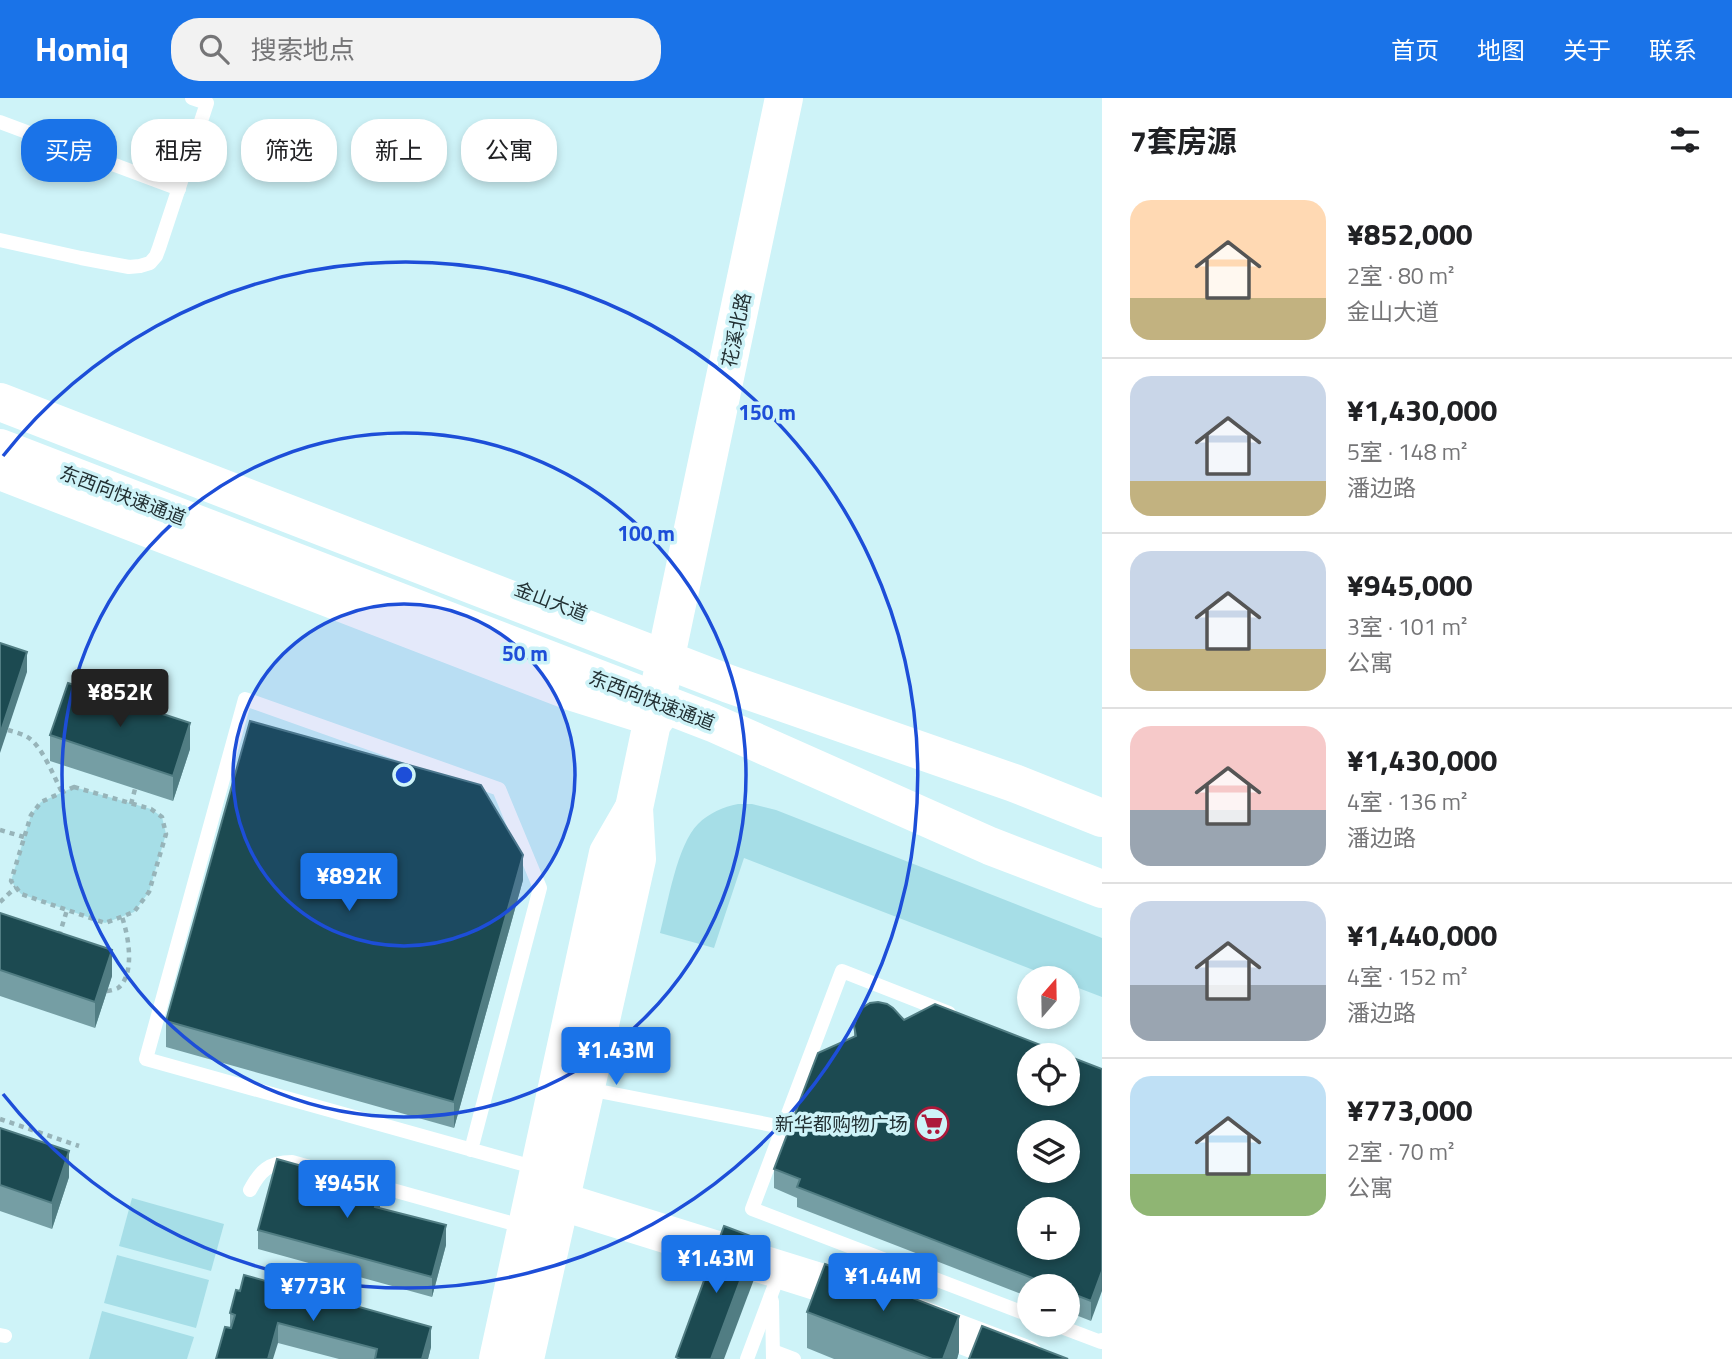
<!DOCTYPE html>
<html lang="zh">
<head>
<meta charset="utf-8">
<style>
	body { margin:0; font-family:"Titillium Web","Noto Sans SC",sans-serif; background:#f2f2f2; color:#202124; height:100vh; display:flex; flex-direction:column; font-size:26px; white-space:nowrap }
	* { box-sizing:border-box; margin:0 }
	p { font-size:23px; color:#757577 }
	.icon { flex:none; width:38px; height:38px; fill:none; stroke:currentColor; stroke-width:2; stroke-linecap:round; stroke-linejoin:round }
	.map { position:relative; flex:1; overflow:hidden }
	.sheet { display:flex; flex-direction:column; background:#fff; width:630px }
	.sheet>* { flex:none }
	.hud { position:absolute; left:21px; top:21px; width:665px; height:63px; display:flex; gap:14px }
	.needle { width:46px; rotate:20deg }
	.fabs { position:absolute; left:1017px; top:868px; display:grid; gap:14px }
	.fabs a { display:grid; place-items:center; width:63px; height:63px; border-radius:50%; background:#fff; box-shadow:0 4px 10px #0003; font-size:35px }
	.price { position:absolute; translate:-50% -60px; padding:0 16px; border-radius:7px; background:#1a73e8; color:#fff; font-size:23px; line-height:46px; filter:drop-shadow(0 2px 4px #0008) }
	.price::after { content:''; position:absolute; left:50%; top:42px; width:21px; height:16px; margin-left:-10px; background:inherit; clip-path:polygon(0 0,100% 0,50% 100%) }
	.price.active { background:#222; color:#fff }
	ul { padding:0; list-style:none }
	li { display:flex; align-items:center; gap:21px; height:175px; padding:0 28px }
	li+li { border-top:2px solid #e0e0e0 }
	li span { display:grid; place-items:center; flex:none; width:196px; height:140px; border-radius:21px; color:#555 }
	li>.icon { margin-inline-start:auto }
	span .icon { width:84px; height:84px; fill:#fffc; stroke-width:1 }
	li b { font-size:30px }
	h2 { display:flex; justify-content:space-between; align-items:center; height:84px; padding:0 28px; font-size:30px }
	.pill { padding:0 24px; border-radius:28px; background:#fff; box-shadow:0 4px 10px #0003; font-size:24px; line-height:63px }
	.pill.active { background:#1a73e8; color:#fff }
	header { display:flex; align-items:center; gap:42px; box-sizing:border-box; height:98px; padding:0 35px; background:#1a73e8; color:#fff }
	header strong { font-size:33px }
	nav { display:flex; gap:38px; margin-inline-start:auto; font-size:24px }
	.search { width:490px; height:63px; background:#f2f2f2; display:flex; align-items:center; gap:18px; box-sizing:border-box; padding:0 24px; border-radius:28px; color:#757577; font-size:26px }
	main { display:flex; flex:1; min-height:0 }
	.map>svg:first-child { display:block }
	.green { fill:#a6dee7 }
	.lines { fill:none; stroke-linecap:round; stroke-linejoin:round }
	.path { stroke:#97b4b9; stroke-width:4.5; stroke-dasharray:5 5; stroke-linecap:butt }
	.lane { stroke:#fff; stroke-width:14 }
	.secondary { stroke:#fff; stroke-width:38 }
	.highway { stroke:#fff; stroke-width:38 }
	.wall { fill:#759ea4 }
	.shaded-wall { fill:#517d83 }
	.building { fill:#1c4a51; stroke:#517d83; stroke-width:2; fill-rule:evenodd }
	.ring { fill:none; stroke:#1d4ed8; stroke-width:3.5 }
	.labels { text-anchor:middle; stroke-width:7; stroke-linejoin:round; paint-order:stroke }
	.street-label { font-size:19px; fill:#223033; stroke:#cef3f8 }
	.poi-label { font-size:19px; fill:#223033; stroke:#cef3f8; text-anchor:end }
	.centre { fill:#1d4ed8; stroke:#cef3f8; stroke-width:3.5 }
	.ring-label { font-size:21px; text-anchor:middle; font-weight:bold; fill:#1d4ed8; stroke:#cef3f8; stroke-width:7; stroke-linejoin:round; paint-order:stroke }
</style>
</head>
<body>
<header>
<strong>Homiq</strong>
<div class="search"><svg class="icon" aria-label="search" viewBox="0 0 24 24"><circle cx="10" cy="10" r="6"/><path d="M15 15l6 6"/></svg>搜索地点</div>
<nav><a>首页</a><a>地图</a><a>关于</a><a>联系</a></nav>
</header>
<main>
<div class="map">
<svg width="1102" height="1261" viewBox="0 0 1102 1261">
	<rect width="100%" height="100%" fill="#cef3f8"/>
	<g class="green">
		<path d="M74,689L151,711L162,719L166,736L149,794L134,814L105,825L21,796L11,783L31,717L41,704Z"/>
		<path d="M738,706H752L776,712L1102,840V899L1068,886V880H1054L744,760L714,850L660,835C668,805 677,747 698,726C709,715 723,709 738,706Z"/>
		<path d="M132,1100L224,1126L211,1173L119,1148Z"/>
		<path d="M117,1157L209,1182L196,1230L104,1205Z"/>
		<path d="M102,1213L194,1239L187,1261H89Z"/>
	</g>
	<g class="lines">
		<g class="path">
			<path d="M8,632C15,634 23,636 29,640C43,650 54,679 62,694"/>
			<path d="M74,689L151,711L162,719L166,736L149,794L134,814L105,825L21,796L11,783L31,717L41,704Z"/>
			<path d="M131,706L135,691"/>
			<path d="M0,732L24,739"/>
			<path d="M0,804L16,789"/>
			<path d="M59,838L67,812"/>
			<path d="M107,893C109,893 117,891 118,890C136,876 128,836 122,819"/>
			<path d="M0,1021L79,1048"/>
		</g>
		<g class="lane">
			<path d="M0,24L179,91"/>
			<path d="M0,142L81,160L129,169L140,168L150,165L156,158L159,150L207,5L192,0"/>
			<path d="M949,915L842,873L752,1111L1029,1217"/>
			<path d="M588,991L782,1029"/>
			<path d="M471,1052L540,790L499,691L245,601L146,961L537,1070"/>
			<path d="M250,1092C260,1073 269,1064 292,1064L525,1129"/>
			<path d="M772,1203L773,1261"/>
			<path d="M1056,1227L1101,1244L1102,1242"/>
			<path d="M0,1237L5,1238"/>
			<path d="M773,1253L794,1261"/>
			<path d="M747,1261L780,1173"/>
		</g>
		<g class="secondary">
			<path d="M0,373L570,593L656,620"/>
			<path d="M560,1103L832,1188L1026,1261"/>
			<path d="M498,1261L608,755L634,710"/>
			<path d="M525,1261L637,761L634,710L784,0"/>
		</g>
		<g class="highway">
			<path d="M0,304L729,586L1014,685L1102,720"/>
			<path d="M0,350L713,625L990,748L1102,791"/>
		</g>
	</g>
	<g class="wall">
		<path d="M50,637L190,651L173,703L50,663Z"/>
		<path d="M523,782L454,1030L166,949V923Z"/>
		<path d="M0,815L112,878L95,930L0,898Z"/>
		<path d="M904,922L1102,971L1091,1223L1068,1214V1188H1029V1199L797,1109V1100L774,1090V1071L854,938V928Z"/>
		<path d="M0,1030L69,1079L52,1131L0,1113Z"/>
		<path d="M380,1110L446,1147L432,1199L258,1151V1132Z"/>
		<path d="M807,1214L959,1254L957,1261H834L807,1250Z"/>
		<path d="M230,1215L431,1249L428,1261H339L278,1245L230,1230Z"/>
	</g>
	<g class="shaded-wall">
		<path d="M27,554V574L0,655V636Z"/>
		<path d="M190,625V651L173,703V678Z"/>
		<path d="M523,757V782L454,1030V1004Z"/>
		<path d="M112,852V878L95,930V904Z"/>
		<path d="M69,1053V1079L52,1131V1105Z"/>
		<path d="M380,1090V1109L375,1128V1109Z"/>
		<path d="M446,1127V1147L432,1199V1179Z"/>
		<path d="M756,1140V1176L724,1261H711Z"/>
		<path d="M1102,1173V1193L1091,1223V1203Z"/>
		<path d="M959,1218V1254L957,1261H943Z"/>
		<path d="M278,1225V1245L273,1261H268Z"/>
		<path d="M431,1229V1249L428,1261H422Z"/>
	</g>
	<g class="building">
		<path d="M0,545L27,554L0,636Z"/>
		<path d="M68,585L190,625L173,678L50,637Z"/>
		<path d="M250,623L481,687L523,757L454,1004L166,923Z"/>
		<path d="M0,815L112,852L95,904L0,872Z"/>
		<path d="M878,904L887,906L893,910L904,922L935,906L1066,957H1029V996H1068V958L1102,971V1173L1091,1203L1068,1194V1188H1053L797,1089L800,1081L774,1071L818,955L856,938L854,928L857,919L862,910L870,905ZM1029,1034H1068V1073H1029ZM1029,1111H1068V1150H1029Z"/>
		<path d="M0,1030L69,1053L52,1105L0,1087Z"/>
		<path d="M277,1061L380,1090L375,1109L446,1127L432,1179L258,1132Z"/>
		<path d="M724,1128L756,1140L711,1261H680L676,1259Z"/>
		<path d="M825,1166L959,1218L943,1261H932L807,1214Z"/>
		<path d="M244,1177L431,1229L422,1261H375L377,1251L278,1225L268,1261H216L225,1229L231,1230L235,1217L230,1215L236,1192L240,1193Z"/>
		<path d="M982,1228L1068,1261H969Z"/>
	</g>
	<circle cx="404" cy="677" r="171" fill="#1d4ed8" fill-opacity=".12"/>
	<g class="ring">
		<circle cx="404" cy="677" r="171"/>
		<circle cx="404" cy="677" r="342"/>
		<path d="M3 358A513 513 0 1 1 3 996"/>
	</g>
	<defs>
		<symbol id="supermarket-ring" viewBox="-11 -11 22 22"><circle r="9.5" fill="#cef3f8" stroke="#ad183a" stroke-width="1.5"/><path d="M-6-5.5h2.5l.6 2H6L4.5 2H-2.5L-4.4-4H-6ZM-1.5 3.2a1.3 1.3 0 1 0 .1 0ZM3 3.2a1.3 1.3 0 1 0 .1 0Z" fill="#ad183a"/></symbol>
	</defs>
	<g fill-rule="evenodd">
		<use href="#supermarket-ring" x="913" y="1007" width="38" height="38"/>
	</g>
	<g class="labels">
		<g class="street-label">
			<text transform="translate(736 232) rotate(-78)" y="7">花溪北路</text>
			<text transform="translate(123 397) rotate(21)" y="7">东西向快速通道</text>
			<text transform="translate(551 503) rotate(21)" y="7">金山大道</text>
			<text transform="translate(652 602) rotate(21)" y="7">东西向快速通道</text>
		</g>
		<g class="poi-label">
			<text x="908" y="1033">新华都购物广场</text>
		</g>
	</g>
	<circle cx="404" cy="677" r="10" class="centre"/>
	<g class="ring-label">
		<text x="767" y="322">150 m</text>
		<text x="646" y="443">100 m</text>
		<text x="525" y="563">50 m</text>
	</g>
</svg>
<div class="fabs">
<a><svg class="needle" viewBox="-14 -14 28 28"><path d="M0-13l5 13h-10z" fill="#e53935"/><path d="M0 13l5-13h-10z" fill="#757577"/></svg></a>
<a><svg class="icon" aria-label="locate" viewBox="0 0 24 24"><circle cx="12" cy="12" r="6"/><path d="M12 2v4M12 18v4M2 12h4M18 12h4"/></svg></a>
<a><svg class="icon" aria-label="layers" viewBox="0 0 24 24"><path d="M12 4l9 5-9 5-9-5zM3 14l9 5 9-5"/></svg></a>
<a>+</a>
<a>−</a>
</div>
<b class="price active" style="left:120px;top:631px">¥852K</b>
<b class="price" style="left:349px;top:815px">¥892K</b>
<b class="price" style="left:616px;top:989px">¥1.43M</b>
<b class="price" style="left:347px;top:1122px">¥945K</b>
<b class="price" style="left:716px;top:1197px">¥1.43M</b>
<b class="price" style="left:883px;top:1215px">¥1.44M</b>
<b class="price" style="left:313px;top:1225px">¥773K</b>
<div class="hud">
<a class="pill active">买房</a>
<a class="pill">租房</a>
<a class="pill">筛选</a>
<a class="pill">新上</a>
<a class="pill">公寓</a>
</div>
</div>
<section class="sheet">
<h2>7套房源<svg class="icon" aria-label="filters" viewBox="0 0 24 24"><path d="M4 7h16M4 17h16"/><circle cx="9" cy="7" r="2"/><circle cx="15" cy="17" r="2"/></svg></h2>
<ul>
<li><span style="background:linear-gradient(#ffd9b3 70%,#c2b280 0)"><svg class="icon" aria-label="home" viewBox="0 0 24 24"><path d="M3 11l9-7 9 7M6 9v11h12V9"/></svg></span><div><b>¥852,000</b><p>2室 · 80 m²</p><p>金山大道</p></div></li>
<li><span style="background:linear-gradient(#c9d6e8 75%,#c2b280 0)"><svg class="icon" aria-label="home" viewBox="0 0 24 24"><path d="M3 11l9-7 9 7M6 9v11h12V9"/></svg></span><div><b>¥1,430,000</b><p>5室 · 148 m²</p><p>潘边路</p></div></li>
<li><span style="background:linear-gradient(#c9d6e8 70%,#c2b280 0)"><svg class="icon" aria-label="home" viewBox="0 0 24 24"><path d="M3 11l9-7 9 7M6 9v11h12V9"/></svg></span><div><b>¥945,000</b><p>3室 · 101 m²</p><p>公寓</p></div></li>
<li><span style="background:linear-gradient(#f6c9c9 60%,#9aa5b1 0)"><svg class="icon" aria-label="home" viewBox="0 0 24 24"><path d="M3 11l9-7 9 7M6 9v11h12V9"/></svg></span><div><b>¥1,430,000</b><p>4室 · 136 m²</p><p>潘边路</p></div></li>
<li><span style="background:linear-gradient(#c9d6e8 60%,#9aa5b1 0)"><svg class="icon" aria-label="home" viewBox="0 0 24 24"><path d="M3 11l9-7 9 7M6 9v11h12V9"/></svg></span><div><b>¥1,440,000</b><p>4室 · 152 m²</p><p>潘边路</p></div></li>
<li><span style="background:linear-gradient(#bfe0f5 70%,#8fb573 0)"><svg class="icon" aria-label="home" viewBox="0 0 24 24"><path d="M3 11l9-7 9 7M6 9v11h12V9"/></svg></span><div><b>¥773,000</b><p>2室 · 70 m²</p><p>公寓</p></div></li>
</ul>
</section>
</main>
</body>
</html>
